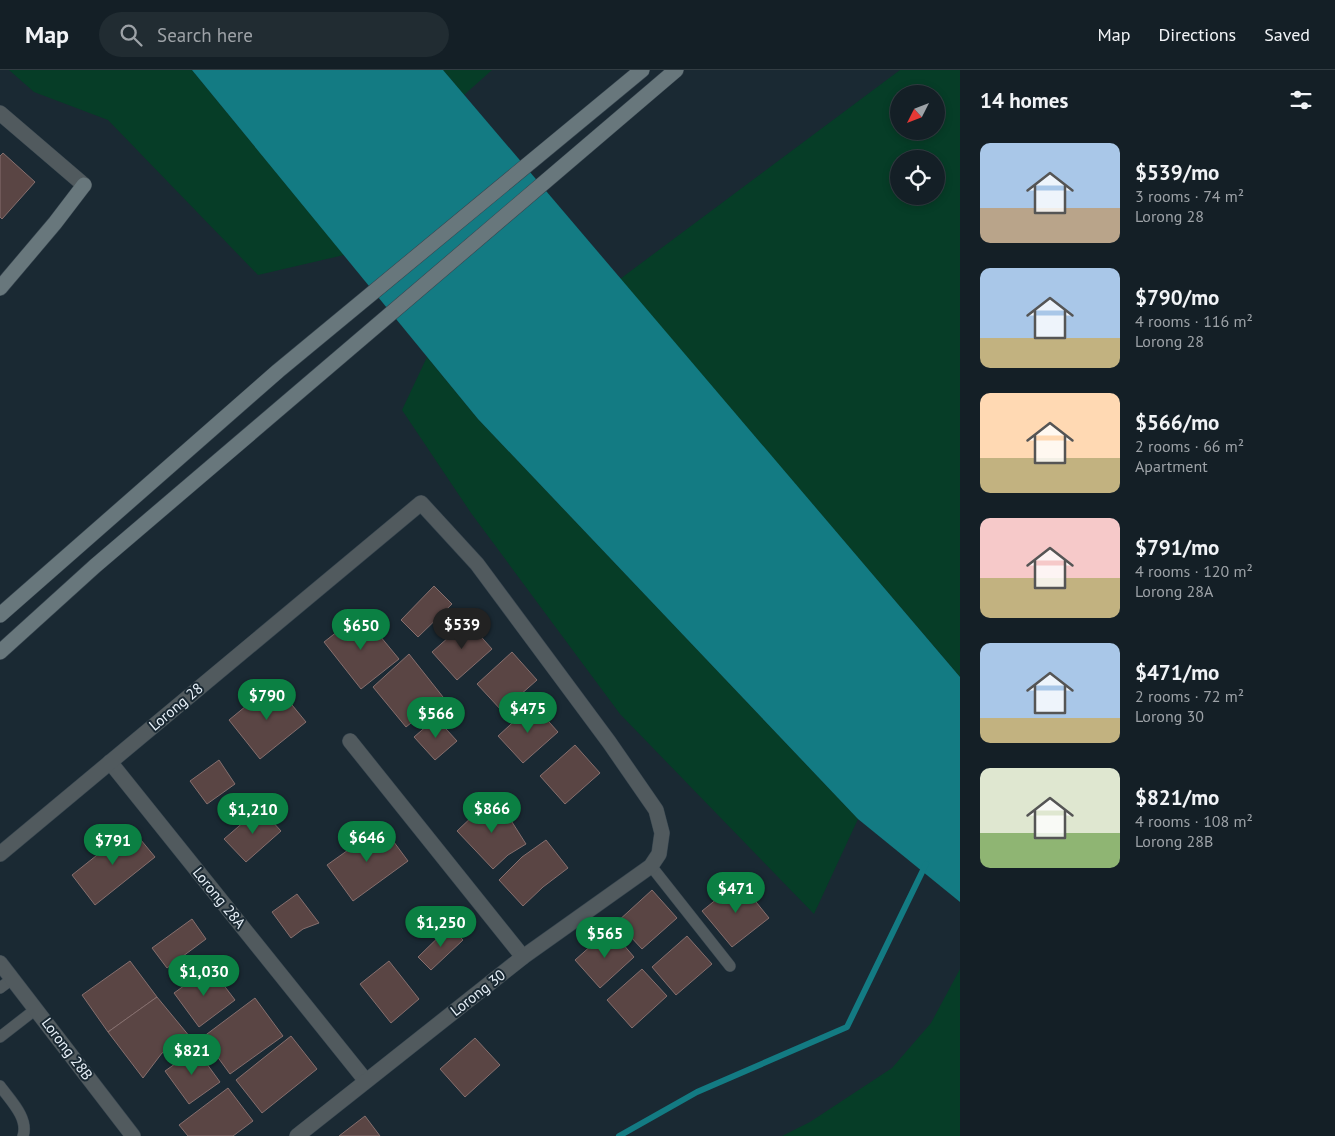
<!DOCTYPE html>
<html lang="en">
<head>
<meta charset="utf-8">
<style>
	body { margin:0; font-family:"PT Sans",sans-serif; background:#212c32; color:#f1f3f6; height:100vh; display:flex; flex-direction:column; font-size:19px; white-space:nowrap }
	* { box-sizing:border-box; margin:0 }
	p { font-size:16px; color:#9da2a7 }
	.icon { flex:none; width:28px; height:28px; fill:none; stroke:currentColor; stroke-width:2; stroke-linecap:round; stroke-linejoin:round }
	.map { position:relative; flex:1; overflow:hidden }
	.details { display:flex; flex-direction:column; background:#141f26; width:375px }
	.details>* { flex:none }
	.needle { width:32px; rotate:228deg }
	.fabs { position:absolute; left:890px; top:15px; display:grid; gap:10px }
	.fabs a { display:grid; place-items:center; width:55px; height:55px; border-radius:50%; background:#141f26; box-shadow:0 2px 8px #0003,0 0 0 1px #333d43; font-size:25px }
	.price { position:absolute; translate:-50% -42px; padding:0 11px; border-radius:18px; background:#0b8043; color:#fff; font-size:16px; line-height:32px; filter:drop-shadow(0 1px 2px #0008) }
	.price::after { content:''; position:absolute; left:50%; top:30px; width:15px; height:11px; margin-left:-8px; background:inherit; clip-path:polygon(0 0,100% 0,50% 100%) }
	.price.on { background:#222; color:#fff }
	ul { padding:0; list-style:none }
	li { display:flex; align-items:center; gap:15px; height:125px; padding:0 20px }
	li span { display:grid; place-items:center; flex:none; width:140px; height:100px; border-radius:10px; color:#555 }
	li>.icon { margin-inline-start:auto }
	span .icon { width:60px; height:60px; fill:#fffc; stroke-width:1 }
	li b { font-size:21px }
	h2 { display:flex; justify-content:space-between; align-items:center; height:60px; padding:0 20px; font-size:21px }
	header { display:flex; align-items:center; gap:30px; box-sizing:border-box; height:70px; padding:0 25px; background:#141f26; border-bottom:1px solid #333d43 }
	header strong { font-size:24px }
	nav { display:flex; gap:28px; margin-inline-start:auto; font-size:18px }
	.search { width:350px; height:45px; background:#212c32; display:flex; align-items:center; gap:12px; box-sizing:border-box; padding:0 18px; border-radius:28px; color:#9da2a7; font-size:19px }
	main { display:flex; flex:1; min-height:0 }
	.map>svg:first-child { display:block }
	.green { fill:#063d27; fill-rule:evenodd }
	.water { fill:#137b83 }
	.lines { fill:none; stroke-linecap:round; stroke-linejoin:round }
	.stream { stroke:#137b83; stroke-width:6 }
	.building { fill:#5a4544; stroke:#866f6e }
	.lane-casing { stroke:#37454f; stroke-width:12 }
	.street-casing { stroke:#37454f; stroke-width:16 }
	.secondary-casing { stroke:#37454f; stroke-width:16 }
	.lane { stroke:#515a5e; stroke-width:11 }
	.street { stroke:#515a5e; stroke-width:15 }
	.secondary { stroke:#68777c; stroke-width:15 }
	.labels { text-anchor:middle; stroke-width:4; stroke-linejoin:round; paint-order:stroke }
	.street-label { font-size:15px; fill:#e8f1f9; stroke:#1a2933 }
</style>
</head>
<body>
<header>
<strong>Map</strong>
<div class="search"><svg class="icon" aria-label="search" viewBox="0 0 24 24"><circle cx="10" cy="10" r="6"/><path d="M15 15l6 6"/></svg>Search here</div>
<nav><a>Map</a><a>Directions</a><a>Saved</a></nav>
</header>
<main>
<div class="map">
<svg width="960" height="1066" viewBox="0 0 960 1066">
	<rect width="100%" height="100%" fill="#1a2933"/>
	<g class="green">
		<path d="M9,0H192L344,185L258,205L108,50L34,22Z"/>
		<path d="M443,0H492L464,25Z"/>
		<path d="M900,0H960V607L620,209ZM899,24H936V61H899ZM899,89H936V126H899Z"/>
		<path d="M427,287L478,349L858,749L814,844L620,644L471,443L402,340Z"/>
		<path d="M960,899V1066H782L810,1052L892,998L931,953Z"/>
	</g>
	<path class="water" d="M192,0H443L960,607V832L858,749L478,349Z"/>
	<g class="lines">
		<path class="stream" d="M619,1066L697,1022L847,957L926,794"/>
	</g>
	<g class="building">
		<path d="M3,83L35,112L2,149L0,147V86Z"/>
		<path d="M434,516L452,534L418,567L401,550Z"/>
		<path d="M361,543L399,589L361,619L324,572Z"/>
		<path d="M467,551L492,579L457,610L432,582Z"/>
		<path d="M512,582L537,610L502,641L477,614Z"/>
		<path d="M409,584L443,627L406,657L373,617Z"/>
		<path d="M274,613L306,652L260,689L229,650Z"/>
		<path d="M533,634L558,662L523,693L498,666Z"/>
		<path d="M436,648L457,671L435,690L414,667Z"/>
		<path d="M575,675L600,703L565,734L540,706Z"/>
		<path d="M219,690L235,714L207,734L190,711Z"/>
		<path d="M498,730L526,774L508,785L493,799L457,761L476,743Z"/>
		<path d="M260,738L281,761L246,792L224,769Z"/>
		<path d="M382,756L408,791L353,831L327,795Z"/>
		<path d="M131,758L155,787L95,835L72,805Z"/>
		<path d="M546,770L568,798L543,817L523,836L499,810L522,787Z"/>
		<path d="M739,811L769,848L732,877L702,841Z"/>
		<path d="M652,820L677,848L642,879L617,852Z"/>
		<path d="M297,824L319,853L303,859L291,868L272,842Z"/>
		<path d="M192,849L206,869L167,898L152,878Z"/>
		<path d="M450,856L463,870L431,900L418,887Z"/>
		<path d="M610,859L634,887L600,918L575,890Z"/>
		<path d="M687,866L712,894L676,925L652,897Z"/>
		<path d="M130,891L157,927L108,962L82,925Z"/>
		<path d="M389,891L419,929L391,953L360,914Z"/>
		<path d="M210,897L235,930L199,957L174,923Z"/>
		<path d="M642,899L667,926L632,958L607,930Z"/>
		<path d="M157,927L190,967L162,983L143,1008L108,962Z"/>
		<path d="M255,928L283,966L230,1004L203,967Z"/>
		<path d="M291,966L317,999L262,1043L236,1010Z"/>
		<path d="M475,968L500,995L465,1027L440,999Z"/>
		<path d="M196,979L220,1012L189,1034L165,1001Z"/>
		<path d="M228,1018L253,1051L233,1066H188L179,1055Z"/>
		<path d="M365,1046L380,1066H339Z"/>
	</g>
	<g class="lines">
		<defs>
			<g id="lane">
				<path d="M651,796L730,896"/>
				<path d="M0,918L12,909"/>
				<path d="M0,967L36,939"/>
				<path d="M0,1016C10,1030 29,1048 23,1066"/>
			</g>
			<g id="street">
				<path d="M0,43L84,115"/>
				<path d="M350,671L523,887"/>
				<path d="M110,692L366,1011"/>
				<path d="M0,784L421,433L477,494L609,672L656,740L662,763L659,784L651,796L523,887L297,1066"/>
				<path d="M0,893L133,1066"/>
			</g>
			<g id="secondary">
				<path d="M0,218L55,153L84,115"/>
				<path d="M0,545L278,301L642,0"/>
				<path d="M0,582L95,496L676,0"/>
			</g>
		</defs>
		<use href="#lane" class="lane-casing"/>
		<use href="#street" class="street-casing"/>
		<use href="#secondary" class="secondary-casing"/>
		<use href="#lane" class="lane"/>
		<use href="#street" class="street"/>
		<use href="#secondary" class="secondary"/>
	</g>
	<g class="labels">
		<g class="street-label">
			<text transform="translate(176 637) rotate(-40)" y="5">Lorong 28</text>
			<text transform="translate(219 828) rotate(51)" y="5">Lorong 28A</text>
			<text transform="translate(478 923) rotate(-38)" y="5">Lorong 30</text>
			<text transform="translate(67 979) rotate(53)" y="5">Lorong 28B</text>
		</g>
	</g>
</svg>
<div class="fabs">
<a><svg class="needle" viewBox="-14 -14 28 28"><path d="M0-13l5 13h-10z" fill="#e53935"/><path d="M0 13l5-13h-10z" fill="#9da2a7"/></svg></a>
<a><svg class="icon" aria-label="locate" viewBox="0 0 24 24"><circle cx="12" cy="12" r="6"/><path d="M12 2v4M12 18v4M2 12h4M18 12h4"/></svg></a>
</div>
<b class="price on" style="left:462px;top:580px">$539</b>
<b class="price" style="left:361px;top:581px">$650</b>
<b class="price" style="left:267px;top:651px">$790</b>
<b class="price" style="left:528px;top:664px">$475</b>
<b class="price" style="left:436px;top:669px">$566</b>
<b class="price" style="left:492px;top:764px">$866</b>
<b class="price" style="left:253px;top:765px">$1,210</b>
<b class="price" style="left:367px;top:793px">$646</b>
<b class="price" style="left:113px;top:796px">$791</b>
<b class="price" style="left:736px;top:844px">$471</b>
<b class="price" style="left:441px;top:878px">$1,250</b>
<b class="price" style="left:605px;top:889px">$565</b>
<b class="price" style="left:204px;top:927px">$1,030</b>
<b class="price" style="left:192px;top:1006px">$821</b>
</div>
<section class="details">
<h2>14 homes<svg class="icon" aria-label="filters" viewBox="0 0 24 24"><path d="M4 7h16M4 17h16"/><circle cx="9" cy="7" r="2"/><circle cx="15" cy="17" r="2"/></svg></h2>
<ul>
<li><span style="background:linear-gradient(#a9c7e8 65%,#b9a48a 0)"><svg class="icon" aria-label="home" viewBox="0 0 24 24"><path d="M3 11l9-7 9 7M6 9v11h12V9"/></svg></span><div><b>$539/mo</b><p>3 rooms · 74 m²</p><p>Lorong 28</p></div></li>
<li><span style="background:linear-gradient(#a9c7e8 70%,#c2b280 0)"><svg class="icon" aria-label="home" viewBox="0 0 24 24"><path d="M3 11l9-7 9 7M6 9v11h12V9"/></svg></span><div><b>$790/mo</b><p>4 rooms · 116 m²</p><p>Lorong 28</p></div></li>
<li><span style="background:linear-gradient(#ffd9b3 65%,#c2b280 0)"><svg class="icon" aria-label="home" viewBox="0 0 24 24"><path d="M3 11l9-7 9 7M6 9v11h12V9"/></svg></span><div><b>$566/mo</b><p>2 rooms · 66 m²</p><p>Apartment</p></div></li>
<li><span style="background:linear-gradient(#f6c9c9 60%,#c2b280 0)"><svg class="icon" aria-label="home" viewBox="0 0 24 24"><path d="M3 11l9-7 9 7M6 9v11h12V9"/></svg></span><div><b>$791/mo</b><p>4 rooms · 120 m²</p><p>Lorong 28A</p></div></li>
<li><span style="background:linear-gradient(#a9c7e8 75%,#c2b280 0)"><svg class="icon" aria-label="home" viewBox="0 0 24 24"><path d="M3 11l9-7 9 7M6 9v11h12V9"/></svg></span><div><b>$471/mo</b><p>2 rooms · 72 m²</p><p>Lorong 30</p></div></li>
<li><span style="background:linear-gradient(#dfe7d0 65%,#8fb573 0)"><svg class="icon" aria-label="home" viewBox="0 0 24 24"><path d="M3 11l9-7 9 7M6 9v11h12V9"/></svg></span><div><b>$821/mo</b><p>4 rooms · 108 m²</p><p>Lorong 28B</p></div></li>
</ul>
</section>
</main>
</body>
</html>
